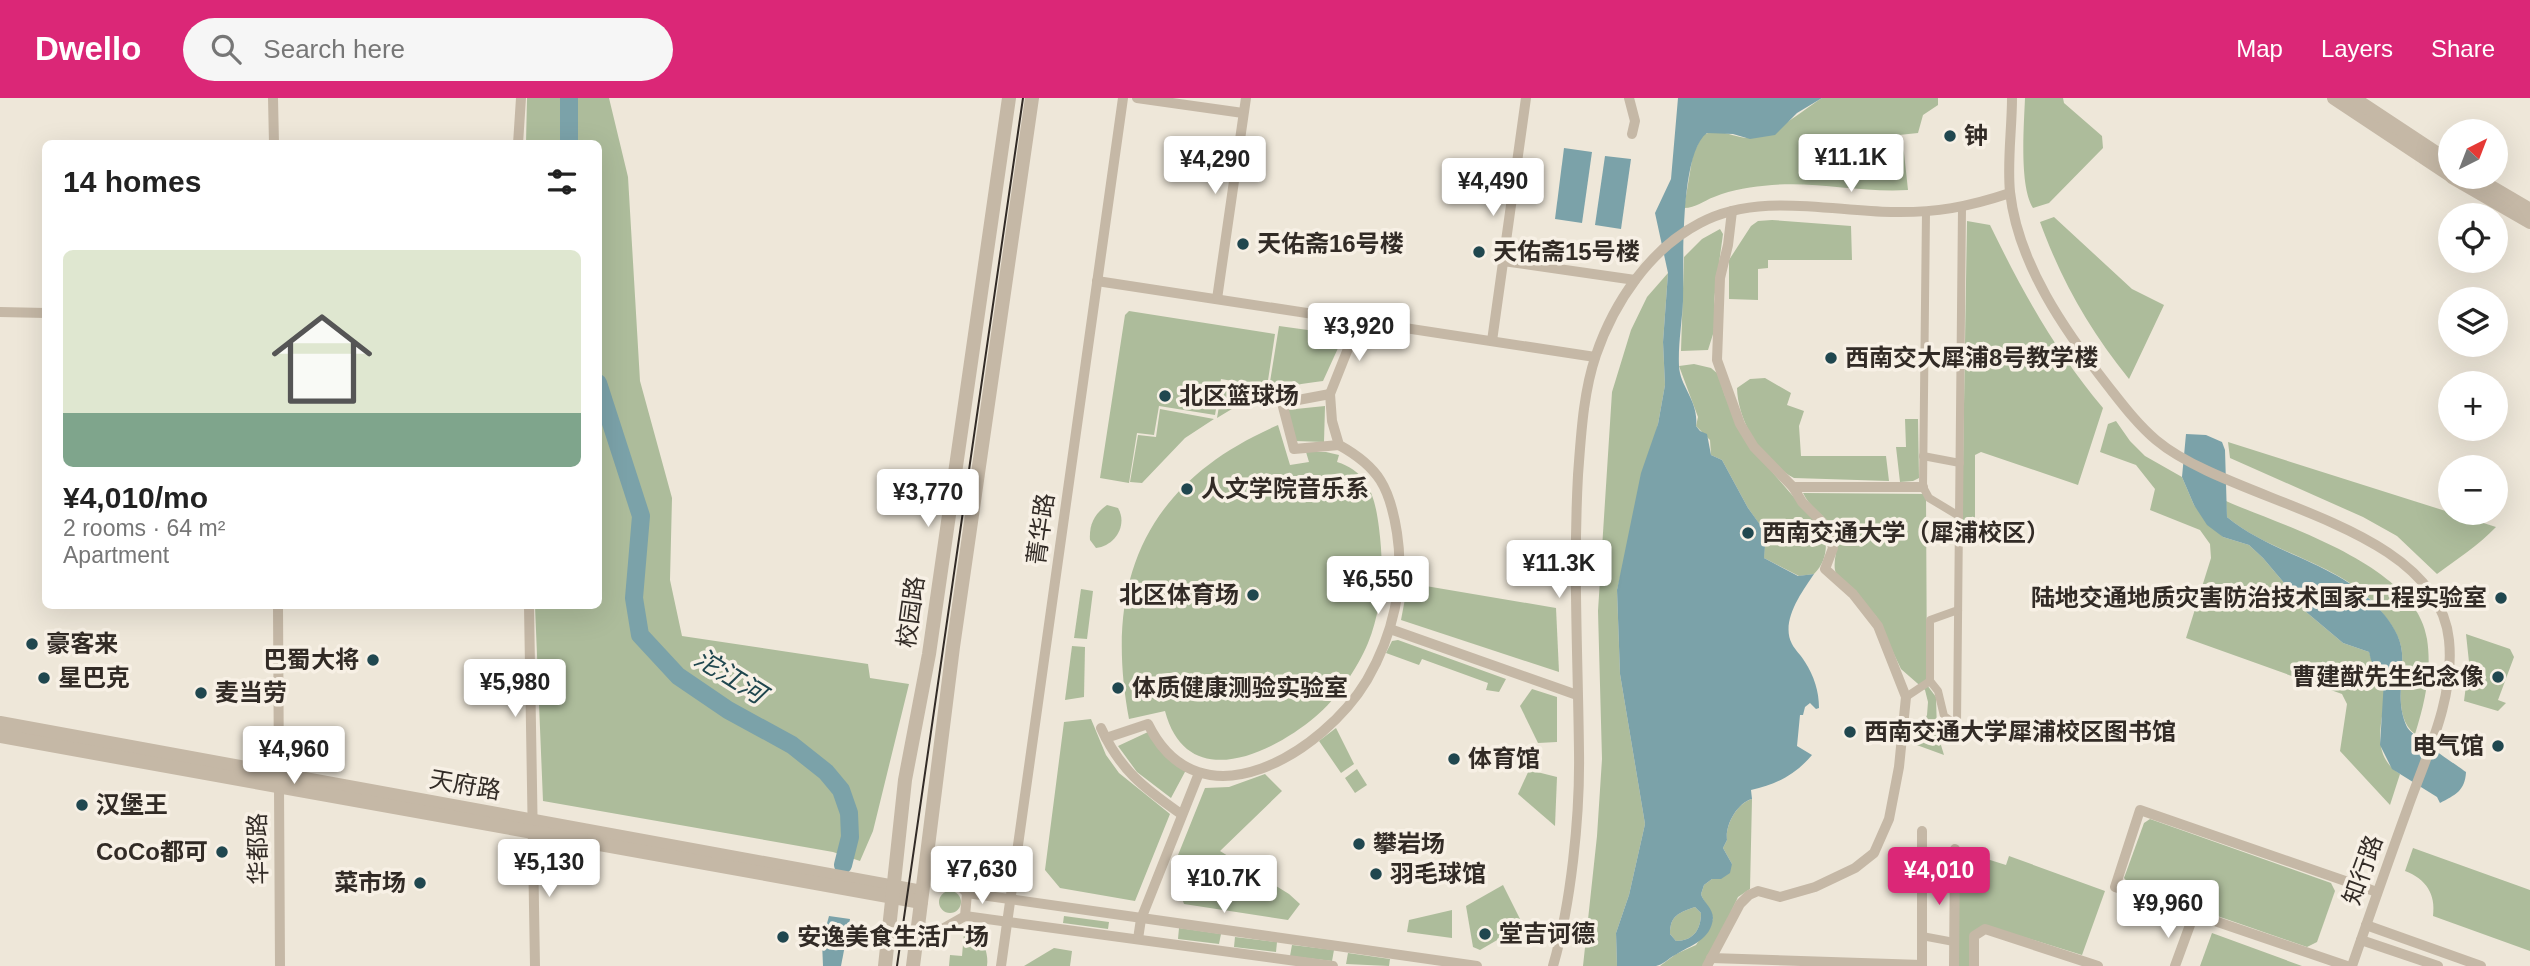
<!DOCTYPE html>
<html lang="en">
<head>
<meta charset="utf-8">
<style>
	body { margin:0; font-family:Arial,"Noto Sans SC",sans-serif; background:#f6f6f6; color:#222; height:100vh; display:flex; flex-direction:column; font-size:26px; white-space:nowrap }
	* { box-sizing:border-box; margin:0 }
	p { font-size:23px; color:#767676 }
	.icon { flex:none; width:38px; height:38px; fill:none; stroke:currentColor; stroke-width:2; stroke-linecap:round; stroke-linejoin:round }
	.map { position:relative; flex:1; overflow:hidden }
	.details { position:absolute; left:42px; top:42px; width:560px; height:469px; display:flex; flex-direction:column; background:#fff; border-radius:10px; box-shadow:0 7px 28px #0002 }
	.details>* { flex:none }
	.needle { width:46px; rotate:42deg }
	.fabs { position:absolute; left:2438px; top:21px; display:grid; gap:14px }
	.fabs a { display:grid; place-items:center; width:70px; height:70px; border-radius:50%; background:#fff; box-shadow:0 7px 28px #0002; font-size:35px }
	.price { position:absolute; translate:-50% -60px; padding:0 16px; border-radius:7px; background:#fff; color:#222; font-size:23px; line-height:46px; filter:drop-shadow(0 2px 4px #0008) }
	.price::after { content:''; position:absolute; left:50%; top:42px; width:21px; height:16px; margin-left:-10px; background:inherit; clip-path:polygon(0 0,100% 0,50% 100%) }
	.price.active { background:#db2777; color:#fff }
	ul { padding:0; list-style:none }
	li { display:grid; align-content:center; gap:14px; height:371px; padding:0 21px }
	li span { display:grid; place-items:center; height:217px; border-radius:10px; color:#555 }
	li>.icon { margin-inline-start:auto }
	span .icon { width:126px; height:126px; fill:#fffc; stroke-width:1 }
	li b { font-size:30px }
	h2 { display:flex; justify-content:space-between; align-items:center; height:84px; padding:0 21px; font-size:30px }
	header { display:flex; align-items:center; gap:42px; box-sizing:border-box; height:98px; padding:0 35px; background:#db2777; color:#fff }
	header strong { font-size:33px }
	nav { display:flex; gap:38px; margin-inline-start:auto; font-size:24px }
	.search { width:490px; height:63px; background:#f6f6f6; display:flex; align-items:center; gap:18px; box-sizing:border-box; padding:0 24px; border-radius:38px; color:#767676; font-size:26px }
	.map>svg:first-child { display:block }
	.green { fill:#adbc9b }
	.water { fill:#7ba2a9; fill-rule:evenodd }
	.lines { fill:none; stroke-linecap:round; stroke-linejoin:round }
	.river { stroke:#7ba2a9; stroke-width:18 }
	.pedestrian { stroke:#c5b8a6; stroke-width:8 }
	.minor { stroke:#c5b8a6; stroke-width:10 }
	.tertiary { stroke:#c5b8a6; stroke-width:14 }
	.tram { stroke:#322b26; stroke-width:2 }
	.poi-dot { fill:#20474f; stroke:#f7f0e5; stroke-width:2.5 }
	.labels { text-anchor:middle; stroke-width:7; stroke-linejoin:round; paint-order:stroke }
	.poi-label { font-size:24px; font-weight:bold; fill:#322b26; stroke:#f7f0e5; text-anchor:start }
	.street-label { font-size:24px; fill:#322b26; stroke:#f7f0e5 }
	.water-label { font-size:26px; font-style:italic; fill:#20474f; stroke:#f7f0e5 }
</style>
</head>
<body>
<header>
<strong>Dwello</strong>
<div class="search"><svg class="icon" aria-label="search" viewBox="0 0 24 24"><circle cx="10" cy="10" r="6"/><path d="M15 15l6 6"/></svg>Search here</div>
<nav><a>Map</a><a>Layers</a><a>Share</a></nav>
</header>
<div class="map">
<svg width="2530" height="868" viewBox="0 0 2530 868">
	<rect width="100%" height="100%" fill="#eee7d9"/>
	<g class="green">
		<path d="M527,0H609L628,79L640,283L672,400L670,482L682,538L868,566L870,580L909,586L873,733L860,763L833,754L543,703L535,508H598V46L526,45Z"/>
		<path d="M1822,0H1938V7L1923,17L1918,35L1899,37L1904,55L1908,92C1862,95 1817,83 1772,87C1752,89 1733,91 1714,99C1703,103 1696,110 1684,110L1693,56L1702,38C1717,27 1735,41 1750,40C1772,39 1803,12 1822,0Z"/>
		<path d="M2025,0H2063L2064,5L2102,38L2103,50L2049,105L2033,110C2019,88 2024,27 2025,0Z"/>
		<path d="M2054,119L2132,191L2164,207L2129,281C2089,231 2062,184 2040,124Z"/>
		<path d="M1772,122L1851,128L1852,162H1768V170L1758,171V202L1729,201V162L1751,128L1758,123Z"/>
		<path d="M1967,123L1990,127C2022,193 2056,254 2103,310L2078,387L1981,354L1975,357V430L1962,429Z"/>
		<path d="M1720,131L1723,136L1714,202V233L1708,252L1681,253L1684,159L1702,141Z"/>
		<path d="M1668,175L1663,244L1665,287L1658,326L1617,492L1620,576L1645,726L1629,797L1616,835L1617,868H1583L1597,738L1602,661L1598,513L1612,294L1631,232L1647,199Z"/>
		<path d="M1129,213L1275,236L1267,289L1221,281L1215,317L1159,308L1154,337L1137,335L1129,385L1100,380L1125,217Z"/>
		<path d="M1279,228L1344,237L1323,283C1280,288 1254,297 1217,320L1223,285L1269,290Z"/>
		<path d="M1694,266L1711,270L1718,276L1725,298L1773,375L1824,434C1828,449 1826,464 1814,476L1799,478L1764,460L1765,434L1748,410L1722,362L1711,357L1710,342L1696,328L1698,319L1679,268Z"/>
		<path d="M1765,280L1791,295L1787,307L1804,313L1799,328L1801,358H1886L1889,383L1794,380C1763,364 1738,325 1737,290L1750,281Z"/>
		<path d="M1325,308L1324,344L1295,343L1286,312Z"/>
		<path d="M1160,311L1214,321L1185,340L1142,385L1130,384L1138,337L1156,339Z"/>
		<path d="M1905,321H1918L1919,380L1913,383L1900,384L1896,349H1906Z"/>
		<path d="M2116,323L2130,343L2145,358L2182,379L2194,407L2223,439L2249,447L2263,460L2297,500L2305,513L2343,545L2369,554C2372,565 2382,573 2384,583C2389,614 2364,653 2400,676L2390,707L2340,653L2347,606L2342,596L2186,540L2211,460L2210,446L2200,432L2150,412L2155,391L2136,367L2100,354L2108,326Z"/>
		<path d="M1278,327L1290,367L1309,364L1306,354H1326L1339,357L1337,364C1369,374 1375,399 1379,430C1384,469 1383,508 1368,545C1357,571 1337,601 1315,619C1271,656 1187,696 1165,613L1129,621C1103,482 1146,384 1278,327Z"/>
		<path d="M2228,344L2496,429C2478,448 2457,461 2437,476L2397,438L2363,419L2230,360Z"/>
		<path d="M1803,395L1926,396L1927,587L1936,599L1937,634L1944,657L1914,646L1927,617L1928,604L1925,592L1901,571L1876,518L1837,478C1830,464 1841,450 1835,434C1828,418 1810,411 1803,395Z"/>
		<path d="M2226,403C2285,429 2416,467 2427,541C2432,573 2425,605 2415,636C2392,619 2404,578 2402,555C2401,541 2393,528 2384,517C2346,465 2275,459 2227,419Z"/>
		<path d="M1107,407L1118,410C1128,427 1115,448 1096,450L1090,442C1089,427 1094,416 1107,407Z"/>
		<path d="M1408,485L1556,510L1559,574L1401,522Z"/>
		<path d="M1081,491L1093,493L1087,541L1074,540Z"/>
		<path d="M2466,536L2510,551L2514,559L2498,602L2506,605L2498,613L2464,603L2469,564Z"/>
		<path d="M1398,542L1506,581L1499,594L1486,592L1488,585L1422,561L1419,567L1386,555L1392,543Z"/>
		<path d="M1072,548L1085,549L1084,599L1065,602Z"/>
		<path d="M1532,591L1557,599V644L1538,645L1520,608Z"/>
		<path d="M1091,621L1106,657L1119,675L1170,716L1135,803L1060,790L1045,772L1064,624Z"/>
		<path d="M1336,630L1354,666L1341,675L1319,643Z"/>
		<path d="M1148,634L1160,652L1186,672L1171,700L1137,674L1118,648Z"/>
		<path d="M1357,671L1367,687L1355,695L1345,680Z"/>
		<path d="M1529,672L1557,679L1555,728L1518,696Z"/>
		<path d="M1265,676L1282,693L1220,753L1289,796L1300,806L1288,822L1184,806L1172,772L1205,690L1229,689Z"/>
		<path d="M1752,701L1750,791L1738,799L1705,868H1660L1676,856L1696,847L1713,821C1711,810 1704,806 1701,796L1704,787L1732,766L1723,750L1727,742C1725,727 1737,705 1752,701Z"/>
		<path d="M2150,721L2331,785L2335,793L2317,844L2307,849L2131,788L2124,780L2144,725Z"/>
		<path d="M2413,750L2530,792V853L2433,818C2436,796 2426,781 2405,773Z"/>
		<path d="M1958,752L2006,767L2009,758L2105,793L2082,857L1988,828L1970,839L1971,868H1958Z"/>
		<path d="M1503,787L1523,827L1480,852L1473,849L1466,808Z"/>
		<circle cx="950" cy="804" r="11"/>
		<path d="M1695,809L1701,815C1701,832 1693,843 1676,843L1670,836C1670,817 1679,815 1695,809Z"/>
		<path d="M1452,812V840L1407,834L1409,822Z"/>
		<path d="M1064,818L1109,824L1108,831L1063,825Z"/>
		<path d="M1179,830L1221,836L1219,846L1178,841Z"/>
		<path d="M964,835L984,837C983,848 989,857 987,868H949L950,857L962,858Z"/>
		<path d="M2212,835L2302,868H2200Z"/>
		<path d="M1235,839L1277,844L1276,854L1234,849Z"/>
		<path d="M1292,847L1334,852L1332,863L1290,858Z"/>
		<path d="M1054,850L1072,853L1070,868H1024Z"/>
		<path d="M1348,855L1390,861L1389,868L1346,866Z"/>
	</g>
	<g class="water">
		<path d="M1678,0H1822L1797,15L1775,37L1750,41L1733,36L1707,35C1679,56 1684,167 1683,203C1682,224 1678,247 1679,268C1680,289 1699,303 1696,328L1700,333L1707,336L1711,357L1722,362L1748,410L1766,435L1764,460L1798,478L1814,476C1802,494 1780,523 1792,546C1795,552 1801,557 1805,564C1814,578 1819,593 1819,610L1816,611L1810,605L1805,609L1803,617H1800L1797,648L1812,657C1795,677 1777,686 1751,692L1752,701C1737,705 1725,727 1727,742L1723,750L1732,766L1730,775L1721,781H1712L1704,787L1701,796C1703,804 1713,810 1713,820C1711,842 1691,847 1675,857C1669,860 1663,867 1656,868C1644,868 1629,868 1617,868L1616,835L1629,797L1645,726L1620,576L1617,492L1641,375L1658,326L1665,287L1663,244L1668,175L1655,115L1671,81ZM1695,809L1701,815C1701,832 1693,843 1676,843L1670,836C1670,817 1679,815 1695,809Z"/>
		<path d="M1564,50L1592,54L1582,125L1555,121Z"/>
		<path d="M1605,58L1631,61L1621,131L1595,127Z"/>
		<path d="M2186,336L2206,337L2222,344L2225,352L2227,419C2274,458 2341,465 2381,513C2391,524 2401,539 2402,555C2404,581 2395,603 2407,629C2411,637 2455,666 2466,674C2465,693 2455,697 2440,705L2437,699L2392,671L2380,647L2384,582L2371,562L2369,554L2343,545L2305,513L2297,500L2263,460L2249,447L2223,439L2207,427L2194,407L2182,379Z"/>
		<path d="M829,818L850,821L841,868H823L822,844Z"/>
	</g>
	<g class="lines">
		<g class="river">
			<path d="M569,0V46"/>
			<path d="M598,285L641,418L634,500L640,537L678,578L728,612L792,647L826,674L841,692L849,715L850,739L843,767"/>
		</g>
		<g class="pedestrian">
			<path d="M1926,114L1923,389L1929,400L1959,418"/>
			<path d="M1923,358L1960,365"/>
			<path d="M1906,599L1930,583"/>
			<path d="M1957,627L1962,110"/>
			<path d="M1957,627L1944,618L1938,593L1930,583V522L1958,512"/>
			<path d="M1922,838L1954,844"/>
		</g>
		<g class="minor">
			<path d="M273,0L274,46"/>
			<path d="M1137,0L1243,15"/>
			<path d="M1629,0L1635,23L1632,36"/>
			<path d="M2012,0C2012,31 2007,63 2010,94C2018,166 2065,233 2108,288C2123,307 2138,327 2156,342C2232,406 2437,425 2449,542C2455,601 2426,658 2407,712C2388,764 2370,816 2352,868"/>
			<path d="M518,46L521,0"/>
			<path d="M1503,163L1635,182"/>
			<path d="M1097,183L1595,259"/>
			<path d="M1217,201L1246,0"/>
			<path d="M0,214L46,215"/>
			<path d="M1492,243L1526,0"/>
			<path d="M1330,296L1282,305L1294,351L1339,347"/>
			<path d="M1793,389H1923"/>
			<path d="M278,508L280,868"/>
			<path d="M529,508L535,868"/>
			<path d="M1390,531L1577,597"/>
			<path d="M1101,630C1120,672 1144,690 1181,716"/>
			<path d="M1106,640L1148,626C1200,732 1324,654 1367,582C1393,537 1405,486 1397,435C1390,390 1379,369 1339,347L1332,323L1330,296L1359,223"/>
			<path d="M967,795L1477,868"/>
			<path d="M965,818L1333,868"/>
			<path d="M2366,827L2481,868"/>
			<path d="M1138,841L1141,821L1199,675"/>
			<path d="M2361,842L2438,868"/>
			<path d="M916,846L965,818L967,795L927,754"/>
			<path d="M1711,860L1922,867"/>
			<path d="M1001,868L1123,0"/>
			<path d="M1553,868C1571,806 1580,719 1579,654C1578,561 1573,470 1578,377C1581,338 1583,295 1596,257C1614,204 1650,151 1700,125C1757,94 1830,113 1891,114C1936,115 1968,109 2010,95"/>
			<path d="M1707,868L1740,806L1749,797L1758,793L1780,799L1815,789L1855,770L1874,755L1889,721L1899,669L1906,599L1878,528L1853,496L1825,471L1833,450L1828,430L1802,404L1793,389L1754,349L1740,326L1717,262L1720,180L1728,147L1732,113"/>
			<path d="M1922,868V733"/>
			<path d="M1954,868L1955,751"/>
			<path d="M1974,868V838L1985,831L2098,868"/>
			<path d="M2175,868L2190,827"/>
			<path d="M2347,868L2115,789L2140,712L2377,794"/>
		</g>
		<g class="tertiary">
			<path d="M2334,0L2450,77"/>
			<path d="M2353,0L2450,64"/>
			<path d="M2452,79L2530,124"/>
			<path d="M2474,79L2530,112"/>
			<path d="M0,625L922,794"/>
			<path d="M0,638L921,804"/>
			<path d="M885,868L905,682L929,556L1009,0"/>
			<path d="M913,868L953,549L1032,0"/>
		</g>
		<path class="tram" d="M897,868L1023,0"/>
	</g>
	<g class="poi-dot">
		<circle cx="1950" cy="38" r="7"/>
		<circle cx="1243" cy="146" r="7"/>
		<circle cx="1479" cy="154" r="7"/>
		<circle cx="1831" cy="260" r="7"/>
		<circle cx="1165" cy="298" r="7"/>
		<circle cx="1187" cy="391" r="7"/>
		<circle cx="1748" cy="435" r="7"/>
		<circle cx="1253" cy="497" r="7"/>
		<circle cx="2501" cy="500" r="7"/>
		<circle cx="32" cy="546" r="7"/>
		<circle cx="373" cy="562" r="7"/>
		<circle cx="2498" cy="579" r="7"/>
		<circle cx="44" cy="580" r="7"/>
		<circle cx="1118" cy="590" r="7"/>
		<circle cx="201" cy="595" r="7"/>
		<circle cx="1850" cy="634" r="7"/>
		<circle cx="2498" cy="648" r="7"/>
		<circle cx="1454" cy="661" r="7"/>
		<circle cx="82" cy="707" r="7"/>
		<circle cx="1359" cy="746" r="7"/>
		<circle cx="222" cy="754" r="7"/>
		<circle cx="1376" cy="776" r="7"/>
		<circle cx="420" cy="785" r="7"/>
		<circle cx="1485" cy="836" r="7"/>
		<circle cx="783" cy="839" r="7"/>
	</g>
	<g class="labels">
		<g class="poi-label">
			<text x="1964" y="46">钟</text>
			<text x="1257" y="154">天佑斋16号楼</text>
			<text x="1493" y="162">天佑斋15号楼</text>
			<text x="1845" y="268">西南交大犀浦8号教学楼</text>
			<text x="1179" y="306">北区篮球场</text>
			<text x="1201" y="399">人文学院音乐系</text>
			<text x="1762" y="443">西南交通大学（犀浦校区）</text>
			<text x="1239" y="505" text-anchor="end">北区体育场</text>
			<text x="2487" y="508" text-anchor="end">陆地交通地质灾害防治技术国家工程实验室</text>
			<text x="46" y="554">豪客来</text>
			<text x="359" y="570" text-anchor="end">巴蜀大将</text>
			<text x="2484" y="587" text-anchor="end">曹建猷先生纪念像</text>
			<text x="58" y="588">星巴克</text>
			<text x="1132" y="598">体质健康测验实验室</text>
			<text x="215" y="603">麦当劳</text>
			<text x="1864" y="642">西南交通大学犀浦校区图书馆</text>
			<text x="2484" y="656" text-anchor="end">电气馆</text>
			<text x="1468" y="669">体育馆</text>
			<text x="96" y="715">汉堡王</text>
			<text x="1373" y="754">攀岩场</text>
			<text x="208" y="762" text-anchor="end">CoCo都可</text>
			<text x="1390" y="784">羽毛球馆</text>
			<text x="406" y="793" text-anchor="end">菜市场</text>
			<text x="1499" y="844">堂吉诃德</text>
			<text x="797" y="847">安逸美食生活广场</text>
		</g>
		<g class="street-label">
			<text transform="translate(1041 431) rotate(-82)" y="8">菁华路</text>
			<text transform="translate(911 514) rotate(-82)" y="8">校园路</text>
			<text transform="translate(465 687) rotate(10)" y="8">天府路</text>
			<text transform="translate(258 751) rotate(-91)" y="8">华都路</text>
			<text transform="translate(2363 772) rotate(-70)" y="8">知行路</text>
		</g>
		<g class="water-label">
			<text transform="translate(730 578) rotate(32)" y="9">沱江河</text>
		</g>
	</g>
</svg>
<div class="fabs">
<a><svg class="needle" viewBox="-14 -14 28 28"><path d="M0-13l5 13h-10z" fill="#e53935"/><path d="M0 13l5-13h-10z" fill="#767676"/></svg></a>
<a><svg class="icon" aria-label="locate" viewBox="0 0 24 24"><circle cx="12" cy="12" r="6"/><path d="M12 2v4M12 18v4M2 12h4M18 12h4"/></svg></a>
<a><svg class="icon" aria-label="layers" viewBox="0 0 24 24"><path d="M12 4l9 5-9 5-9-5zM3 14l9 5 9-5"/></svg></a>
<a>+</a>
<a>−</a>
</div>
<b class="price" style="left:1851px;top:96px">¥11.1K</b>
<b class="price" style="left:1215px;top:98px">¥4,290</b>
<b class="price" style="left:1493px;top:120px">¥4,490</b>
<b class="price" style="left:1359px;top:265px">¥3,920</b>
<b class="price" style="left:928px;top:431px">¥3,770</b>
<b class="price" style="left:1559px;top:502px">¥11.3K</b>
<b class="price" style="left:1378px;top:518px">¥6,550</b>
<b class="price" style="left:515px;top:621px">¥5,980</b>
<b class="price" style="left:294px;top:688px">¥4,960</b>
<b class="price" style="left:549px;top:801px">¥5,130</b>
<b class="price" style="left:982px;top:808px">¥7,630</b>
<b class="price active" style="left:1939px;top:809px">¥4,010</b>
<b class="price" style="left:1224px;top:817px">¥10.7K</b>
<b class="price" style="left:2168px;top:842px">¥9,960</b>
<section class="details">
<h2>14 homes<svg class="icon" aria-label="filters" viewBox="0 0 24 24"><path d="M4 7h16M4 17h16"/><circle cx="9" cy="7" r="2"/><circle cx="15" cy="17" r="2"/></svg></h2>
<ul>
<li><span style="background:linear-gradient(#dfe7d0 75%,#7fa58c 0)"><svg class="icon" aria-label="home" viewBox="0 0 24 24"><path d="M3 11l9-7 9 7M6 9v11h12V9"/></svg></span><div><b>¥4,010/mo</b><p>2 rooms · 64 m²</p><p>Apartment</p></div></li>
</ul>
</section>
</div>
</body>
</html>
